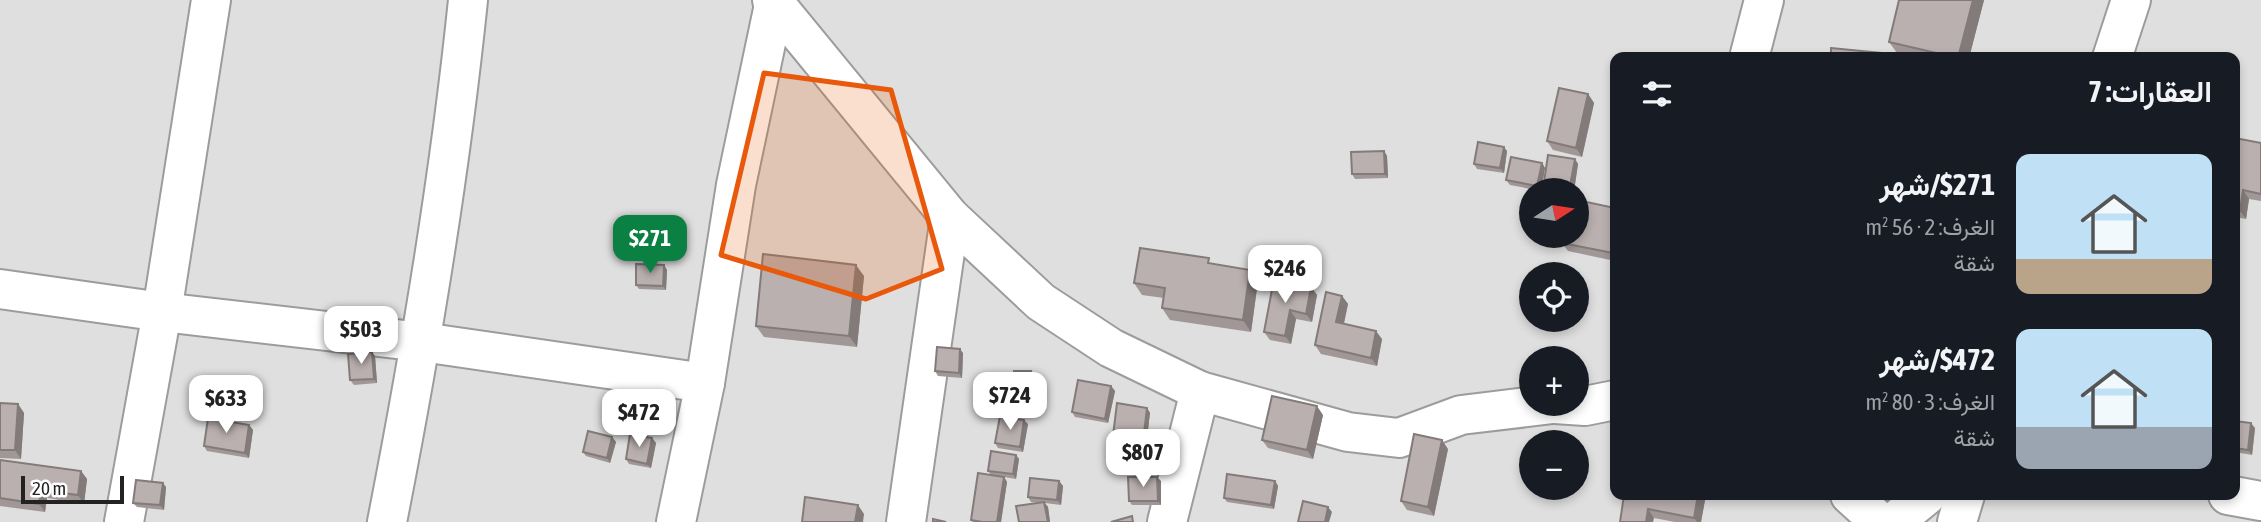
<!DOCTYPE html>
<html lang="ar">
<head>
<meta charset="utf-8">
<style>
	body { margin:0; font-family:"Asap Condensed",Vazirmatn,sans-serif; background:#242831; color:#f1f3f6; direction:rtl; height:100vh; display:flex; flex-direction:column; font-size:26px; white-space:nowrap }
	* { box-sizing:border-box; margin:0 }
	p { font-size:23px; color:#9ea1a6 }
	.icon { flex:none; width:38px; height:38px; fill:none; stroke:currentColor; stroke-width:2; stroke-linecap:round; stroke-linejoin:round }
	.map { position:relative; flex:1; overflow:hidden; direction:ltr }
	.panel { position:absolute; left:1610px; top:52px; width:630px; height:448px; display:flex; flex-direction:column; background:#171b24; border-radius:14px; box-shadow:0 4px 10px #0003; direction:rtl }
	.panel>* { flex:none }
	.needle { width:46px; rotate:78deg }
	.buttons { position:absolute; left:1519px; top:178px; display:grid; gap:14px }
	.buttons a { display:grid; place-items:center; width:70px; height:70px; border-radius:50%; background:#171b24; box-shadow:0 4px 10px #0003; font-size:35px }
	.scale { position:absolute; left:21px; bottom:18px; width:103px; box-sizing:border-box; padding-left:7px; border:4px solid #222; border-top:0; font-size:19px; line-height:24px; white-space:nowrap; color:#222; -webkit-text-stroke:5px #fff; paint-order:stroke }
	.price { position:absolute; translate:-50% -60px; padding:0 16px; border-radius:14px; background:#fff; color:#222; font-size:23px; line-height:46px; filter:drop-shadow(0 2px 4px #0008) }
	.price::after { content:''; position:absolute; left:50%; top:42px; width:21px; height:16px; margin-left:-10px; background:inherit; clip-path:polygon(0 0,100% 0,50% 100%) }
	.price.active { background:#0b8043; color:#fff }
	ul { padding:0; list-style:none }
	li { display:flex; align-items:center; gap:21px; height:175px; padding:0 28px }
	li span { display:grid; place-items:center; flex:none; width:196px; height:140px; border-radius:14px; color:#555 }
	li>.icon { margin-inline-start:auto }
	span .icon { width:84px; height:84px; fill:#fffc; stroke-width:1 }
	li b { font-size:30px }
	h2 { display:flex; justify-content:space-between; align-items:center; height:84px; padding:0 28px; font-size:30px }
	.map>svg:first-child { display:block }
	.residential { fill:#dfdfdf; fill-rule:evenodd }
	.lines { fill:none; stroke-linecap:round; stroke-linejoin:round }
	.minor-casing { stroke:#9c9c9c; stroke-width:42 }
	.minor { stroke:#fff; stroke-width:38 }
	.wall { fill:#a09796 }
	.shaded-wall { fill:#827b7a }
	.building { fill:#bab0af; stroke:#827b7a; stroke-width:2 }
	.marked { fill:#e8590c; fill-opacity:0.2; stroke:#e8590c; stroke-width:5; stroke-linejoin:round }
</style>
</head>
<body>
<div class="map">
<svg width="2261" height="522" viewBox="0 0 2261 522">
	<rect width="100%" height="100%" fill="#f1ece9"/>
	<path class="residential" d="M0,0H2261V522H0ZM1615,58H2235V495H1615ZM1531,191H1577V236H1531ZM1531,275H1577V320H1531ZM1531,359H1577V404H1531ZM1531,443H1577V488H1531Z"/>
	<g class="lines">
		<defs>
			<g id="minor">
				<path d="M772,0L950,217L1041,302L1111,348L1200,391L1348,432L1399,438L1461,415L1553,404"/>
				<path d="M1749,58L1764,0"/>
				<path d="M2112,58L2131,0"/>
				<path d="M0,289L162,312L422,342L705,383"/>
				<path d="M1555,404L1585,406L1615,400"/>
				<path d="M1850,495L1880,522"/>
				<path d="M2228,495L2261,501"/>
				<path d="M124,522L162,312L211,0"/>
				<path d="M387,522C421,349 450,175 468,0"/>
				<path d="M676,522L705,383L736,185L775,0"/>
				<path d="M906,522L950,217"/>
				<path d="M1167,522L1200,391"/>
				<path d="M1894,522L1927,495"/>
				<path d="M1957,522L1965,495"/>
			</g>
		</defs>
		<use href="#minor" class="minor-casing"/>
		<use href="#minor" class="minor"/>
	</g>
	<g class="wall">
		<path d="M1899,0H1984L1969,58H1916L1897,53L1889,42Z"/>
		<path d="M1588,94L1594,103L1582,157L1553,150L1547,141Z"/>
		<path d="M2235,138L2261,143V201L2249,199L2246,219L2235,217Z"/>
		<path d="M1384,151L1387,156L1388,178L1355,179L1352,174Z"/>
		<path d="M1507,151L1504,173L1477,169L1474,164Z"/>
		<path d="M1575,159L1578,164L1574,191L1547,187L1544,182Z"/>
		<path d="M1542,163L1545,168L1541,191L1510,185L1506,180Z"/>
		<path d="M1615,208V261L1568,251L1562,243Z"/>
		<path d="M1212,264L1250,270L1258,281L1251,332L1170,320L1162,308L1164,298L1142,295L1134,283Z"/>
		<path d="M664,265L667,270L666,290L639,289L636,285Z"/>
		<path d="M864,276L857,347L764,337L756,326Z"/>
		<path d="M1311,287L1317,295L1312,322L1296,319L1291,344L1270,340L1264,332Z"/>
		<path d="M1342,296L1348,304L1344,324L1382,339L1377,366L1321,354L1315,345Z"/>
		<path d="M963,353L962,378L938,376L935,371Z"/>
		<path d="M375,356L377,383L354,385L350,380Z"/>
		<path d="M1031,371L1034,376V406H1016L1013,401Z"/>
		<path d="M1111,386L1115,391L1108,423L1075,417L1072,412Z"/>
		<path d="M0,403L18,404L24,413L21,459L0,458Z"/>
		<path d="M1147,408L1150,413L1146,446L1116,441L1113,436Z"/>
		<path d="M1323,415L1313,459L1268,448L1262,440Z"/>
		<path d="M2235,421L2255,428L2252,455L2235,452Z"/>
		<path d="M1028,424L1023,452L998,448L995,443Z"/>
		<path d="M249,425L253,430L249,458L207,451L204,446Z"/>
		<path d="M612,437L616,442L610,463L586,456L583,452Z"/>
		<path d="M652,438L656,443L651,468L629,464L626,459Z"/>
		<path d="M1448,449L1434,516L1407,510L1401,501Z"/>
		<path d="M1016,455L1019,459L1016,479L1004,477L1007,482L1001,522H973L971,520L991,475L988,471Z"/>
		<path d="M0,460L81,471L87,479L84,504L47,498L45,512L0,506Z"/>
		<path d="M1059,481L1063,486L1061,505L1045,503L1048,507L1050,522H1019L1040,503L1031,502L1028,497Z"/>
		<path d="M1161,481V505H1132L1129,501Z"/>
		<path d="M1275,481L1278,486L1274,509L1227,502L1224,498Z"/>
		<path d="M166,487L164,510L137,507L133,503Z"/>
		<path d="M1624,495L1705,500L1701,522H1675L1654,518Z"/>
	</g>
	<g class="shaded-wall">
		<path d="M1973,0H1984L1969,58H1958Z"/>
		<path d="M1588,94L1594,103L1582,157L1576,148Z"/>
		<path d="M1504,147L1507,151L1504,173L1500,168Z"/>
		<path d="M1384,151L1387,156L1388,178L1385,174Z"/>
		<path d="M1575,159L1578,164L1574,191L1570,186Z"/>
		<path d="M1542,163L1545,168L1541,191L1537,186Z"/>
		<path d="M2243,190L2249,199L2246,219L2240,211Z"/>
		<path d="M664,265L667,270L666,290L663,286Z"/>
		<path d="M856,265L864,276L857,347L849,336Z"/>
		<path d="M1250,270L1258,281L1251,332L1243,320Z"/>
		<path d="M1311,287L1317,295L1312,322L1306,314Z"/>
		<path d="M1342,296L1348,304L1342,331L1336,322Z"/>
		<path d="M1290,310L1296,319L1291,344L1285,336Z"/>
		<path d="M1376,331L1382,339L1377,366L1371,358Z"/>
		<path d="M960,349L963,353L962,378L959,373Z"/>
		<path d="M372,352L375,356L377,383L374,379Z"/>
		<path d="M1031,371L1034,376V406L1031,402Z"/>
		<path d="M1111,386L1115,391L1108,423L1105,419Z"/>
		<path d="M18,404L24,413L21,459L15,450Z"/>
		<path d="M1317,406L1323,415L1313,459L1307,450Z"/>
		<path d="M1147,408L1150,413L1146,446L1143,441Z"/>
		<path d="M1024,420L1028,424L1023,452L1020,447Z"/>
		<path d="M2251,423L2255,428L2252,455L2248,450Z"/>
		<path d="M249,425L253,430L249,458L245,453Z"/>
		<path d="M612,437L616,442L610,463L607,458Z"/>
		<path d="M652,438L656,443L651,468L647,464Z"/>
		<path d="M1442,440L1448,449L1434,516L1428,507Z"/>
		<path d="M1016,455L1019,459L1016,479L1013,474Z"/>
		<path d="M81,471L87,479L84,504L78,495Z"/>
		<path d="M1004,477L1007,482L1001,522H997Z"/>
		<path d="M1157,477L1161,481V505L1158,501Z"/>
		<path d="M1059,481L1063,486L1061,505L1057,500Z"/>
		<path d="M1275,481L1278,486L1274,509L1271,505Z"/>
		<path d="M163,483L166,487L164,510L160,505Z"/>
		<path d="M41,490L47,498L45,512L39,504Z"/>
		<path d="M1698,495H1701L1705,500L1701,522H1697L1694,518Z"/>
		<path d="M1044,502L1048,507L1050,522H1048Z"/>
		<path d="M858,505L864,514L863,522H855Z"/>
		<path d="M1328,507L1332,512L1329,522H1325Z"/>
		<path d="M1648,509L1654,518L1653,522H1646Z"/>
	</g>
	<g class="building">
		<path d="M1899,0H1973L1958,58L1889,42Z"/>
		<path d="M1831,48L1881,53V58H1831Z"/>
		<path d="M1559,88L1588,94L1576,148L1547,141Z"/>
		<path d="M2235,138L2261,143V194L2243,190L2240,211L2235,210Z"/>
		<path d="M1478,142L1504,147L1500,168L1474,164Z"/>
		<path d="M1384,151L1385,174H1352L1351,152Z"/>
		<path d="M1548,155L1575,159L1570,186L1544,182Z"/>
		<path d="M1511,157L1542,163L1537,186L1506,180Z"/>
		<path d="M1577,200L1615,208V243L1613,253L1562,243L1563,236H1577Z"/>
		<path d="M1140,248L1209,258L1208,263L1250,270L1243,320L1162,308L1165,288L1134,283Z"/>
		<path d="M763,254L856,265L849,336L756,326Z"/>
		<path d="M636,264L664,265L663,286L636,285Z"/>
		<path d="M1274,279L1311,287L1306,314L1290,310L1285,336L1264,332Z"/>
		<path d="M1326,292L1342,296L1336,322L1376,331L1371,358L1315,345Z"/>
		<path d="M937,347L960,349L959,373L935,371Z"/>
		<path d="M372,352L374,379L350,380L348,354Z"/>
		<path d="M1014,371H1031V402L1013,401Z"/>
		<path d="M1078,380L1111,386L1105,419L1072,412Z"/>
		<path d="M1272,396L1317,406L1307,450L1262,440Z"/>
		<path d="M0,403L18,404L15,450H0Z"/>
		<path d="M1117,403L1147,408L1143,441L1113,436Z"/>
		<path d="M1000,416L1024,420L1020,447L995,443Z"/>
		<path d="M208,418L249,425L245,453L204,446Z"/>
		<path d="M2235,421L2251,423L2248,450L2235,448Z"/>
		<path d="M588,431L612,437L607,458L583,452Z"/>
		<path d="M630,434L652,438L647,464L626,459Z"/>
		<path d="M1414,434L1442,440L1428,507L1401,501Z"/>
		<path d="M991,451L1016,455L1013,474L988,471Z"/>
		<path d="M0,460L81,471L78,495L41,490L39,504L0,498Z"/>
		<path d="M978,473L1004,477L997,522H982L971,520Z"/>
		<path d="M1227,474L1275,481L1271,505L1224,498Z"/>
		<path d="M1128,477H1157L1158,501H1129Z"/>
		<path d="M1030,478L1059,481L1057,500L1028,497Z"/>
		<path d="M136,480L163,483L160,505L133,503Z"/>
		<path d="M1624,495H1698L1694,518L1648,509L1646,522H1620Z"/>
		<path d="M805,497L858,505L855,522H802Z"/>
		<path d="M1303,501L1328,507L1325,522H1298Z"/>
		<path d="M1044,502L1048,522H1019L1016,506Z"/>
		<path d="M1132,516L1133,522H1111Z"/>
		<path d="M933,519L946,522H933Z"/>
	</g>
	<path class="marked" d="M764,73L891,90L942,269L866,299L721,255Z"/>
</svg>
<div class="buttons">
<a><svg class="needle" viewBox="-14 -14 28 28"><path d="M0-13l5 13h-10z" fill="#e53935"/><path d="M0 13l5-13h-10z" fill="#9ea1a6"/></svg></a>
<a><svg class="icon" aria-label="locate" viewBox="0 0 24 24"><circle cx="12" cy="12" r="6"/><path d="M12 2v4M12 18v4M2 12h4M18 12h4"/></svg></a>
<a>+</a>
<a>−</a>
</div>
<div class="scale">20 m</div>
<b class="price active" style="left:650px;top:275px">$271</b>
<b class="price" style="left:1285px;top:305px">$246</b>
<b class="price" style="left:361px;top:366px">$503</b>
<b class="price" style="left:1010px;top:432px">$724</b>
<b class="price" style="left:226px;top:435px">$633</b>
<b class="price" style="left:639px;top:449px">$472</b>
<b class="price" style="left:1143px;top:489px">$807</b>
<section class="panel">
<h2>العقارات: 7<svg class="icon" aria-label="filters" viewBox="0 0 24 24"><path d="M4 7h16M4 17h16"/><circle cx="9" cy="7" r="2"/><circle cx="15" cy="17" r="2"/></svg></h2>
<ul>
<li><span style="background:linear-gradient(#bfe0f5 75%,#b9a48a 0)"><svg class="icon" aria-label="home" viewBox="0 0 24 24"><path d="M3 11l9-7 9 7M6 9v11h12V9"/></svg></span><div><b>$271/شهر</b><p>الغرف: 2 · 56 m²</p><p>شقة</p></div></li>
<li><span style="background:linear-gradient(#bfe0f5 70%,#9aa5b1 0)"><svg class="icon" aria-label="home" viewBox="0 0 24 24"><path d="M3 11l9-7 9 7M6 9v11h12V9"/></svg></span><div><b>$472/شهر</b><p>الغرف: 3 · 80 m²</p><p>شقة</p></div></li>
</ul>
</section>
</div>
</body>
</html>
